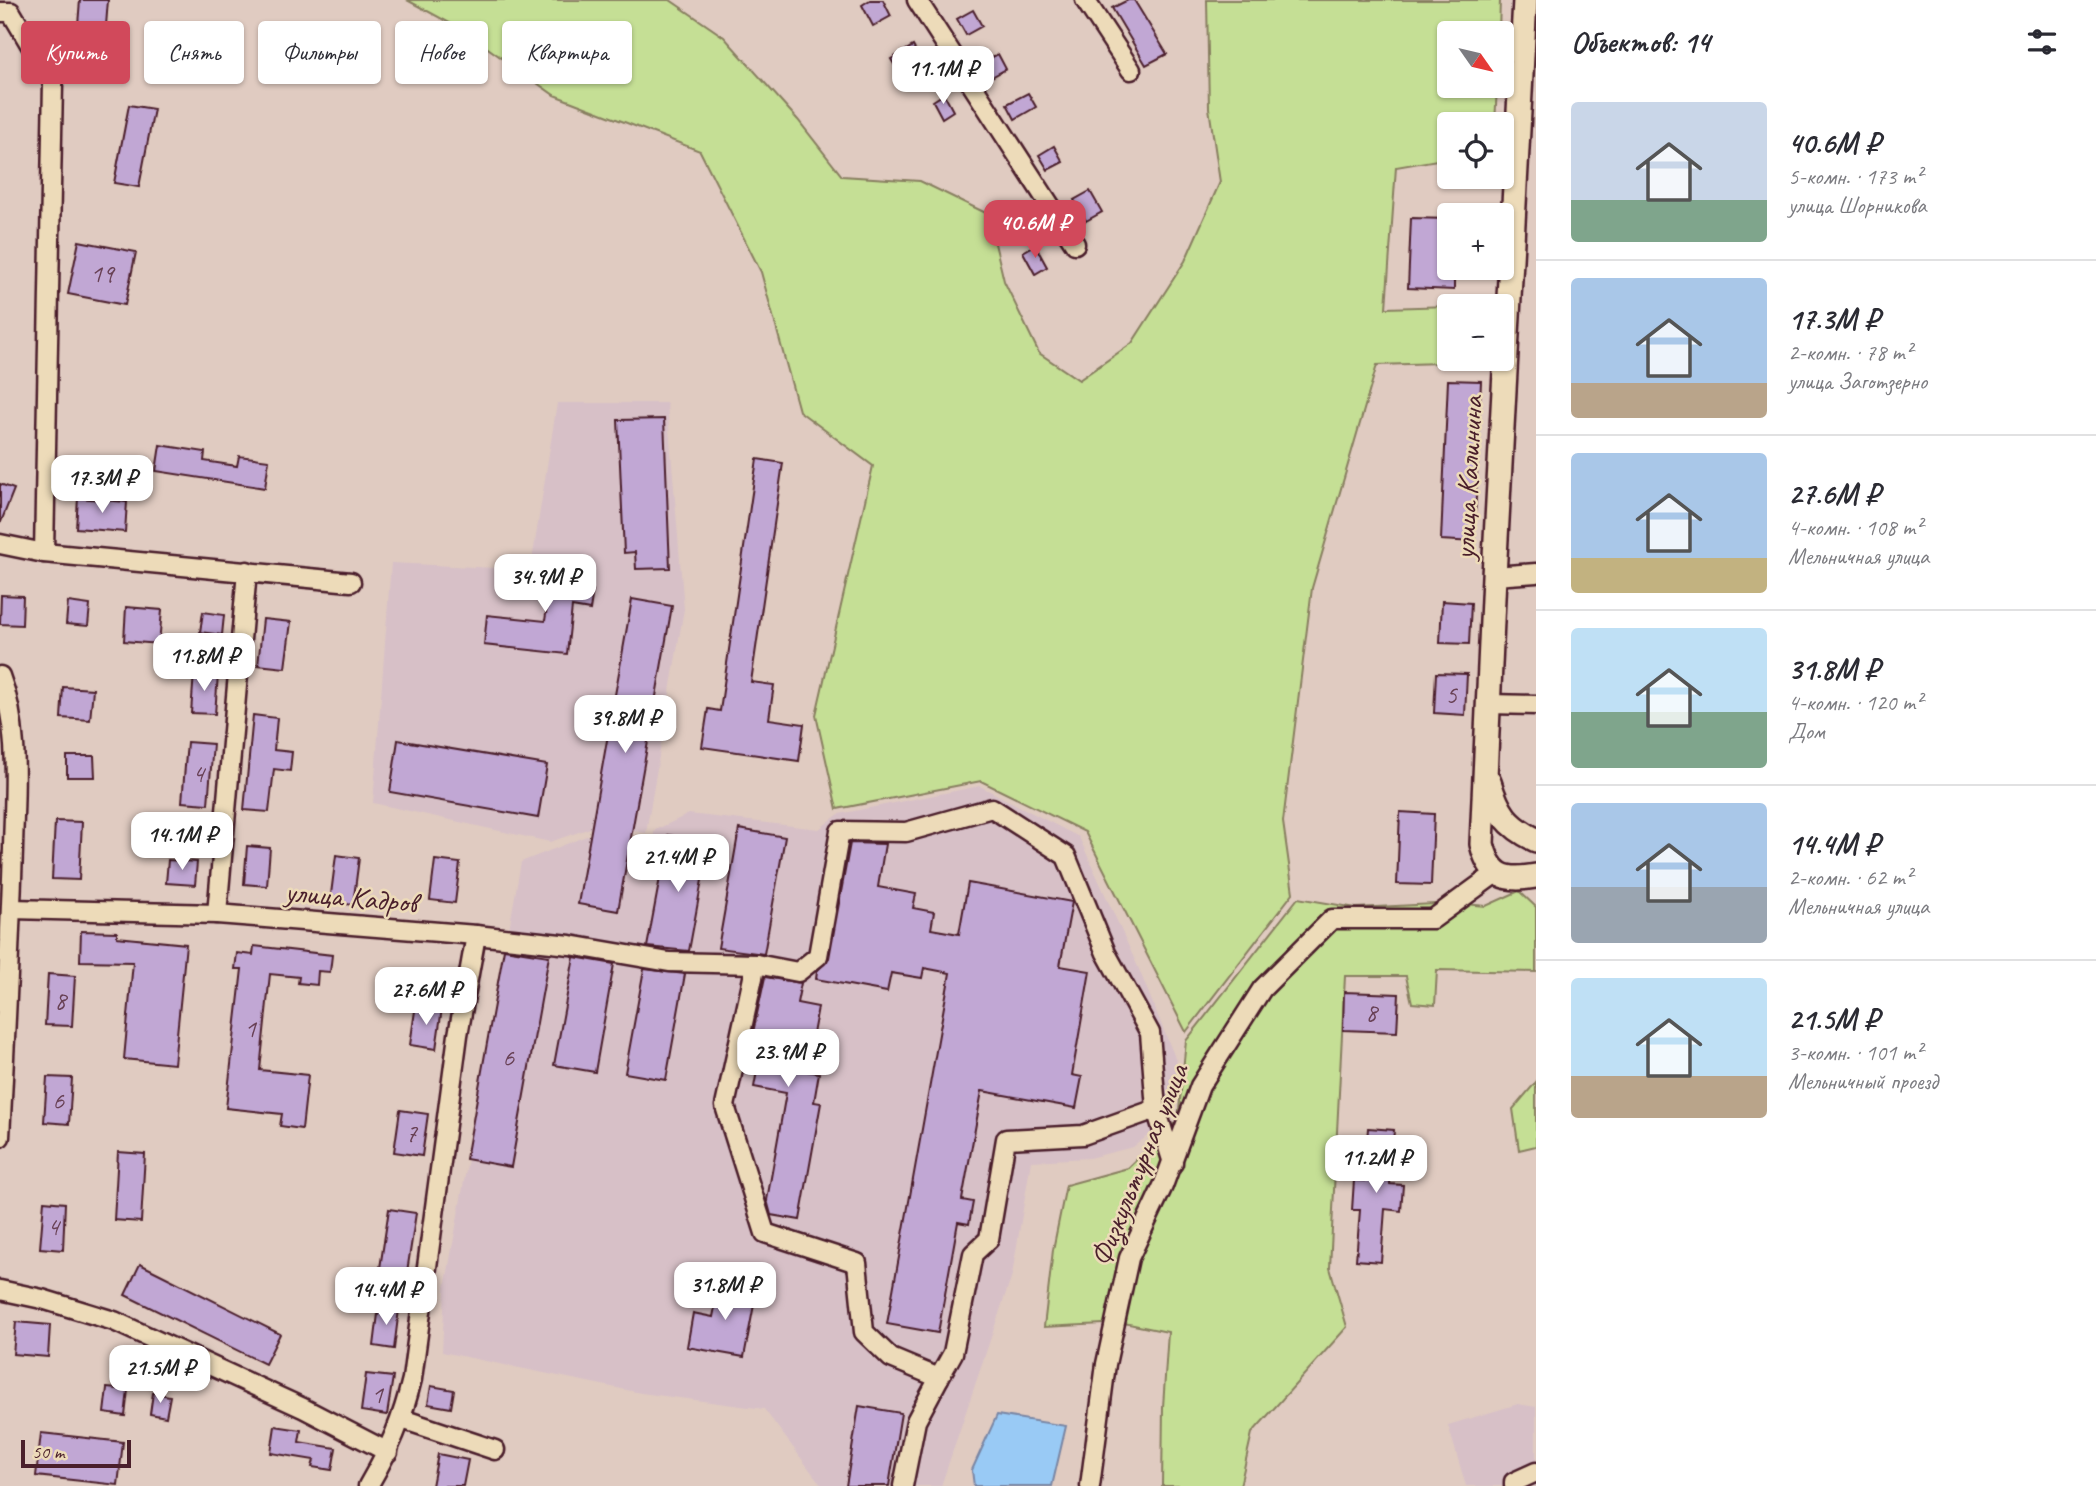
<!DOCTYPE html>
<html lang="ru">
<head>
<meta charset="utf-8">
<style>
	body { margin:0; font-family:Caveat,sans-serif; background:#f7f7f7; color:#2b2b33; height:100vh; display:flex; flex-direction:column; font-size:26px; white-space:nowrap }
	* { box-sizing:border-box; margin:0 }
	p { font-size:23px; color:#7c7c81 }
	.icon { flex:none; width:38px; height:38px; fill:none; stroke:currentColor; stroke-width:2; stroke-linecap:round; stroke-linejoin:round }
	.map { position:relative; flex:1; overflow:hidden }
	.sheet { display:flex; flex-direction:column; background:#fff; width:560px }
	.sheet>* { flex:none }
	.hud { position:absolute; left:21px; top:21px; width:665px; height:63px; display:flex; gap:14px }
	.needle { width:46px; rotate:124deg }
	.controls { position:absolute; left:1437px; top:21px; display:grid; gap:14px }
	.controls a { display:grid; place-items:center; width:77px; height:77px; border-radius:7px; background:#fff; box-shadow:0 2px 5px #0004; font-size:35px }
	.scale { position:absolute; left:21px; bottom:18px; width:110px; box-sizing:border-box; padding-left:7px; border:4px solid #4a1f2b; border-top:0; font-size:19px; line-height:24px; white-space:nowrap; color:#4a1f2b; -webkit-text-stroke:5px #eddbb9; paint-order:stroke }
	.price { position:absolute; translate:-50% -60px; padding:0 16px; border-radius:14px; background:#fff; color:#222; font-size:23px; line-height:46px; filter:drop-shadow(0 2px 4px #0008) }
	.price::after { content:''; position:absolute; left:50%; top:42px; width:21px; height:16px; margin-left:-10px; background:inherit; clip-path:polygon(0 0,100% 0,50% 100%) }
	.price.on { background:#d1495b; color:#fff }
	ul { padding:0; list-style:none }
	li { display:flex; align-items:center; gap:21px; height:175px; padding:0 35px }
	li+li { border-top:2px solid #e1e1e2 }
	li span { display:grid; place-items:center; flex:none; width:196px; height:140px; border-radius:7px; color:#555 }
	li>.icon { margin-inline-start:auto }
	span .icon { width:84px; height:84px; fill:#fffc; stroke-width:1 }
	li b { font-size:30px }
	h2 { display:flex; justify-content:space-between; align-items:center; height:84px; padding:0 35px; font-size:30px }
	.tag { padding:0 24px; border-radius:7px; background:#fff; box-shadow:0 2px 5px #0004; font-size:24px; line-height:63px }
	.tag.on { background:#d1495b; color:#fff }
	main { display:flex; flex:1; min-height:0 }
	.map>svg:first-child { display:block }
	.built { fill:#d7c0c7 }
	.green { fill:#c5df95; stroke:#887f60; stroke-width:2 }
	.water { fill:#99caf5; stroke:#7986a4; stroke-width:2 }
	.building { fill:#c1a7d4; stroke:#4a1f2b; stroke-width:2 }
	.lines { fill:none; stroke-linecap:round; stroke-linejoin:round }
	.minor-casing { stroke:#4a1f2b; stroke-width:23 }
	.major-casing { stroke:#4a1f2b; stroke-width:28 }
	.minor { stroke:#eddbb9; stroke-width:18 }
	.major { stroke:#eddbb9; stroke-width:23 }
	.labels { text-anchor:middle; stroke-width:5; stroke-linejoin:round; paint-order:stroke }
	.number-label { font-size:26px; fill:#684155 }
	.street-label { font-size:30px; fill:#4a1f2b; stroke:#eddbb9 }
</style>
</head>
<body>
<main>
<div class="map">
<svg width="1536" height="1486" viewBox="0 0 1536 1486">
	<rect width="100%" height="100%" fill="#e0cbc1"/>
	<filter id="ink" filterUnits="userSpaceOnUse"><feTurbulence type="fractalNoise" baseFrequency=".0143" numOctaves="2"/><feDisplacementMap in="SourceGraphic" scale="14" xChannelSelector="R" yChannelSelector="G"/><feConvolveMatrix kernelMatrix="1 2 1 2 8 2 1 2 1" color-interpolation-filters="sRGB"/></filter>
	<g filter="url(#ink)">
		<g class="built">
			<path d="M557,403H667L684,609L646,833L599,825L550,842L373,803L391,563L516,569L532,561Z"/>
			<path d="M980,786L1079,837L1138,967L1178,1065L1175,1115L1133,1147L1089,1158L1031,1161L1012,1275L941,1486H822L764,1409L641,1393L442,1352L445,1288L521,862L594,833L652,841L655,830L689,814L819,829L839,814Z"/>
			<path d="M1518,1404L1536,1407V1486H1466L1448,1425Z"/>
		</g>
		<g class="green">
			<path d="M407,0H670L724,37L798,120L842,176L920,181L988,214L1004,281L1039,353L1079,380L1132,343L1185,261L1220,182L1209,108L1207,0H1500L1499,33H1449V86H1497L1495,124H1449V158L1396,167L1386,308L1449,306V359H1473L1472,362L1377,365L1312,588L1283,822L1293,893L1186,1032L1085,832L981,781L837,809L816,715L873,466L799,411L761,272L700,151L554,95L461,29Z"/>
			<path d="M1519,891L1536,907V972L1437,970L1435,1005L1412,1003L1406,976H1345L1330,1268L1347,1327L1252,1433L1240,1486H1162L1163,1407L1168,1332L1124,1323L1044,1327L1053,1250L1066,1185L1128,1168L1178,1120L1186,1041L1298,898L1356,908L1455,903L1486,906Z"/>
			<path d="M1536,1082V1146L1519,1150L1513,1109Z"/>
		</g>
		<path class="water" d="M997,1415L1066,1426L1052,1486H974L972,1470Z"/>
		<g class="building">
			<path d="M80,0H108L103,64L75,62Z"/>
			<path d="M870,0H883L891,16L873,26L862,5Z"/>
			<path d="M1128,0H1134L1167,54L1146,65L1112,8Z"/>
			<path d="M973,10L982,26L966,35L957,19Z"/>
			<path d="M913,46L923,64L901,76L891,59Z"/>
			<path d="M998,54L1006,69L988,79L979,64Z"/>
			<path d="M1028,93L1036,107L1015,119L1007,104Z"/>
			<path d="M944,94L953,111L942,118L933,101Z"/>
			<path d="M129,105L154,109L139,187L114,183Z"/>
			<path d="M1054,146L1063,162L1048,170L1039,155Z"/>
			<path d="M1090,191L1102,212L1086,221L1074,200Z"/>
			<path d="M1411,218L1449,219V268H1454V290L1408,288Z"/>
			<path d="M79,241L136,252L125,305L68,294Z"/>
			<path d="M1035,245L1047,267L1035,274L1023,252Z"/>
			<path d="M1448,380L1481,381L1474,542L1441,540Z"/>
			<path d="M664,419L670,568L636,569L635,552L624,553L618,420Z"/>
			<path d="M160,445L205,452L204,461L237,466L239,456L269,460L265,488L156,471Z"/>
			<path d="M757,459L783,463L751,682L774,685L769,719L804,724L799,761L702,747L708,709L720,711Z"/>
			<path d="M0,484L14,489L1,522H0Z"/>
			<path d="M78,498L127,502L125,532L76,528Z"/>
			<path d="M582,559L583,589L593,590L590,610L572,607L567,654L484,645L487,615L545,621L552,574H548V560Z"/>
			<path d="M1,595L23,596L22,625L0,624Z"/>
			<path d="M632,599L672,606L618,911L578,904Z"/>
			<path d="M1442,601L1471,603L1469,644L1440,643Z"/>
			<path d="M68,602L90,605L88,626L66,624Z"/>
			<path d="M126,607L162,610L159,644L124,641Z"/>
			<path d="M203,612L224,615L222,635L200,632Z"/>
			<path d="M263,619L291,622L285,668L258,665Z"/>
			<path d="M194,672L218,674L215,714L191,713Z"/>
			<path d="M1436,673L1467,674L1465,715L1434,713Z"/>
			<path d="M63,687L93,689L90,720L61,718Z"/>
			<path d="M253,715L277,718L274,750L292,752L290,771L274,769L269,812L244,810Z"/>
			<path d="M398,740L547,765L538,818L390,792Z"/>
			<path d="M187,742L213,744L208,804L182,802Z"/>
			<path d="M67,756H94L95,777H67Z"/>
			<path d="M1400,812L1434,814L1431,885L1397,884Z"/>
			<path d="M55,821L82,822L79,880L52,879Z"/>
			<path d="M739,829L785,837L764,954L718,948Z"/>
			<path d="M668,835L709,842L689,951L647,947Z"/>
			<path d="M850,843L885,844L878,887L916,894L913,908L934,912L931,929L959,934L968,883L1072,902L1060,966L1090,971L1072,1075L1082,1077L1076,1108L982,1091L962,1200L973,1202L969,1224L958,1222L938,1333L887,1324L950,973L924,968L922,978L891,973L887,992L816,979L817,971L829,958Z"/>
			<path d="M247,846L270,848L267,886L244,884Z"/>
			<path d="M336,855L359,858L353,905L330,902Z"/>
			<path d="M168,860L197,862L195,885L166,883Z"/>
			<path d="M435,860L460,863L455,903L430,900Z"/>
			<path d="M81,931L117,932V937L186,944L174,1064L124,1059L133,962L80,961Z"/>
			<path d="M254,946L332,955L330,972L318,971L317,985L298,983L299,977L270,974L260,1070L308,1075L302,1129L280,1126L282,1114L226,1108L242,969H235L237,953L253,955Z"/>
			<path d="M504,949L549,956L511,1167L466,1159Z"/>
			<path d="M574,957L614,964L595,1072L554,1065Z"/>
			<path d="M644,969L685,974L666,1080L625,1073Z"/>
			<path d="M48,974L75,976L72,1026L45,1025Z"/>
			<path d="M765,977L801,983L797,1003L818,1007L806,1071L819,1073L814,1102L821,1103L800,1220L771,1215L767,1200L786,1093L754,1087L763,1039L752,1037Z"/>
			<path d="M1344,992L1399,994L1397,1032L1343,1030Z"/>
			<path d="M416,1004L442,1008L436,1049L410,1045Z"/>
			<path d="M47,1077L72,1078L69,1124L44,1122Z"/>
			<path d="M400,1110L428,1114L422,1156L394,1152Z"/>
			<path d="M1368,1128L1394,1130L1390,1184L1403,1185L1401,1211L1385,1209L1381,1262L1356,1260L1360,1210H1352L1354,1180L1364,1181Z"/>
			<path d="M118,1152L145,1154L141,1222L114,1220Z"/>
			<path d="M44,1201L65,1203L63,1250L40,1248Z"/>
			<path d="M389,1209L416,1213L407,1272L380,1268Z"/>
			<path d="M140,1264L280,1334L265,1364L125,1295Z"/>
			<path d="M720,1282L757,1289L744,1357L687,1347L693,1313L713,1317Z"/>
			<path d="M379,1306L399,1309L394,1349L374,1346Z"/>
			<path d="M16,1322L50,1325L48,1357L13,1354Z"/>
			<path d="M366,1374L393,1377L387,1415L361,1411Z"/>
			<path d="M431,1386L454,1390L451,1408L428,1404Z"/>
			<path d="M107,1388L128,1390L125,1416L104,1413Z"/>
			<path d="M153,1393L170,1396L166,1417L150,1414Z"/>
			<path d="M859,1406L901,1413L889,1486H846Z"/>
			<path d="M275,1426L301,1430L299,1442L336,1448L332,1470L312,1467L314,1460L271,1453Z"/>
			<path d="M41,1433L123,1442L118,1485L36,1476Z"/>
			<path d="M438,1454L468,1460L463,1486H432Z"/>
		</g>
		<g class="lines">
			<defs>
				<g id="minor">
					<path d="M917,0L1075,244"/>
					<path d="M1085,0L1131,70"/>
					<path d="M0,12H11L53,83L44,553"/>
					<path d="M0,544L44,553L351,582"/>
					<path d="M1494,576L1536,573"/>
					<path d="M0,676C21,730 14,792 13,849C10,945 5,1041 0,1137"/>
					<path d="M1489,704L1536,705"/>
					<path d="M11,909L217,914L476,935L570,945L669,962L756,964L798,972L818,956L840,831L906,832L992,808L1066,856L1106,953L1150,1033L1156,1109L1173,1163"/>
					<path d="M217,914L247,571"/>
					<path d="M756,964L725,1106L765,1233L857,1263L864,1332L891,1358L939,1378L916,1421L903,1486"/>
					<path d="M0,1290L42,1299L114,1321L303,1408L388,1452"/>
					<path d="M939,1378L953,1353L973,1254L989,1239L1006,1139L1083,1135L1156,1109"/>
					<path d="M402,1419L495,1450"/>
					<path d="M368,1486C390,1448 402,1421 412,1379L458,1035L476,935"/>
					<path d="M1090,1486L1106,1364L1129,1258L1163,1186L1200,1086L1262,989L1332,919H1433L1496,873"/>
					<path d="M1514,1486V1482L1536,1472"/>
				</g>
				<g id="major">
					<path d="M1525,0L1494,576L1482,844C1490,876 1504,882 1536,876"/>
					<path d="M1489,782C1498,812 1507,826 1536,840"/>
				</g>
			</defs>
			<use href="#minor" class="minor-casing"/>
			<use href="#major" class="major-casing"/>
			<use href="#minor" class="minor"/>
			<use href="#major" class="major"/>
		</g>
	</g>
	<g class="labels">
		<g class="number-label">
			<text x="102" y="282">19</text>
			<text x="1451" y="703">5</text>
			<text x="198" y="782">4</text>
			<text x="60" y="1009">8</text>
			<text x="1371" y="1021">8</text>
			<text x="250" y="1037">1</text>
			<text x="508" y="1066">6</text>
			<text x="58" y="1109">6</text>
			<text x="411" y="1142">7</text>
			<text x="53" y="1235">4</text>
			<text x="377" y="1403">1</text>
		</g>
		<g class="street-label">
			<text transform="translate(1468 478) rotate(-87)" y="10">улица Калинина</text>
			<text transform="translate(351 897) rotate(5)" y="10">улица Кадров</text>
			<text transform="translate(1139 1165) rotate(-68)" y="10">Физкультурная улица</text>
		</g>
	</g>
</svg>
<div class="controls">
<a><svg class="needle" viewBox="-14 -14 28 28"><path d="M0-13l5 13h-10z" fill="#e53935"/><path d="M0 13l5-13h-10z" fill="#7c7c81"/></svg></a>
<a><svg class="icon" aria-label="locate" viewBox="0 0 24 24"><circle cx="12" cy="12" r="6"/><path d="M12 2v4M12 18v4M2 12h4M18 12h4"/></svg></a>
<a>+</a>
<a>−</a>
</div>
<div class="scale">50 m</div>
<b class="price" style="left:943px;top:106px">11.1M ₽</b>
<b class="price on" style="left:1035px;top:260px">40.6M ₽</b>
<b class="price" style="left:102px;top:515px">17.3M ₽</b>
<b class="price" style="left:545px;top:614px">34.9M ₽</b>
<b class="price" style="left:204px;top:693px">11.8M ₽</b>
<b class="price" style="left:625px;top:755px">39.8M ₽</b>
<b class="price" style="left:182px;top:872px">14.1M ₽</b>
<b class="price" style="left:678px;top:894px">21.4M ₽</b>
<b class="price" style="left:426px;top:1027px">27.6M ₽</b>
<b class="price" style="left:788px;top:1089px">23.9M ₽</b>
<b class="price" style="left:1376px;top:1195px">11.2M ₽</b>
<b class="price" style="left:725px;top:1322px">31.8M ₽</b>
<b class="price" style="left:386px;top:1327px">14.4M ₽</b>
<b class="price" style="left:160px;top:1405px">21.5M ₽</b>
<div class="hud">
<a class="tag on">Купить</a>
<a class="tag">Снять</a>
<a class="tag">Фильтры</a>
<a class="tag">Новое</a>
<a class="tag">Квартира</a>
</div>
</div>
<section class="sheet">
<h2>Объектов: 14<svg class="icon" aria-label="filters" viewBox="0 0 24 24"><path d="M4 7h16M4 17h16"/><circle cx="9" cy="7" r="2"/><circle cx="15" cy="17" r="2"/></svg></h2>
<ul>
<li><span style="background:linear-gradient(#c9d6e8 70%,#7fa58c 0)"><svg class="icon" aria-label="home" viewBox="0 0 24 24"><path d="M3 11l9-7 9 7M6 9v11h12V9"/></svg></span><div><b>40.6M ₽</b><p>5-комн. · 173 m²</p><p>улица Шорникова</p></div></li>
<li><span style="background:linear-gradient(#a9c7e8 75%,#b9a48a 0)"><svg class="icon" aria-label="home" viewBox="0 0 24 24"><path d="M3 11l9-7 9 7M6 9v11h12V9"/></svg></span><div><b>17.3M ₽</b><p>2-комн. · 78 m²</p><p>улица Заготзерно</p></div></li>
<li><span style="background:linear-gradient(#a9c7e8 75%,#c2b280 0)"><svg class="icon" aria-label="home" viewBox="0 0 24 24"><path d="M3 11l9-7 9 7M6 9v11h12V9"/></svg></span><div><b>27.6M ₽</b><p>4-комн. · 108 m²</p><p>Мельничная улица</p></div></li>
<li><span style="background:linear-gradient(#bfe0f5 60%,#7fa58c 0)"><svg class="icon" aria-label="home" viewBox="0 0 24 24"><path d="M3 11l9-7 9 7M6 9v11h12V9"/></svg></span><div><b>31.8M ₽</b><p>4-комн. · 120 m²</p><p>Дом</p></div></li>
<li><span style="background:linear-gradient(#a9c7e8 60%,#9aa5b1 0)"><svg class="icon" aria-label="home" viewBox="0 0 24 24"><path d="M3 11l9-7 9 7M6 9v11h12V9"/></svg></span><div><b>14.4M ₽</b><p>2-комн. · 62 m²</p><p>Мельничная улица</p></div></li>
<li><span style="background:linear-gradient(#bfe0f5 70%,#b9a48a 0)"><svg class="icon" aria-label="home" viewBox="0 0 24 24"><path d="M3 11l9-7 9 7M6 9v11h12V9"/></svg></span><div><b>21.5M ₽</b><p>3-комн. · 101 m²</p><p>Мельничный проезд</p></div></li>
</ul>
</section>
</main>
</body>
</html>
